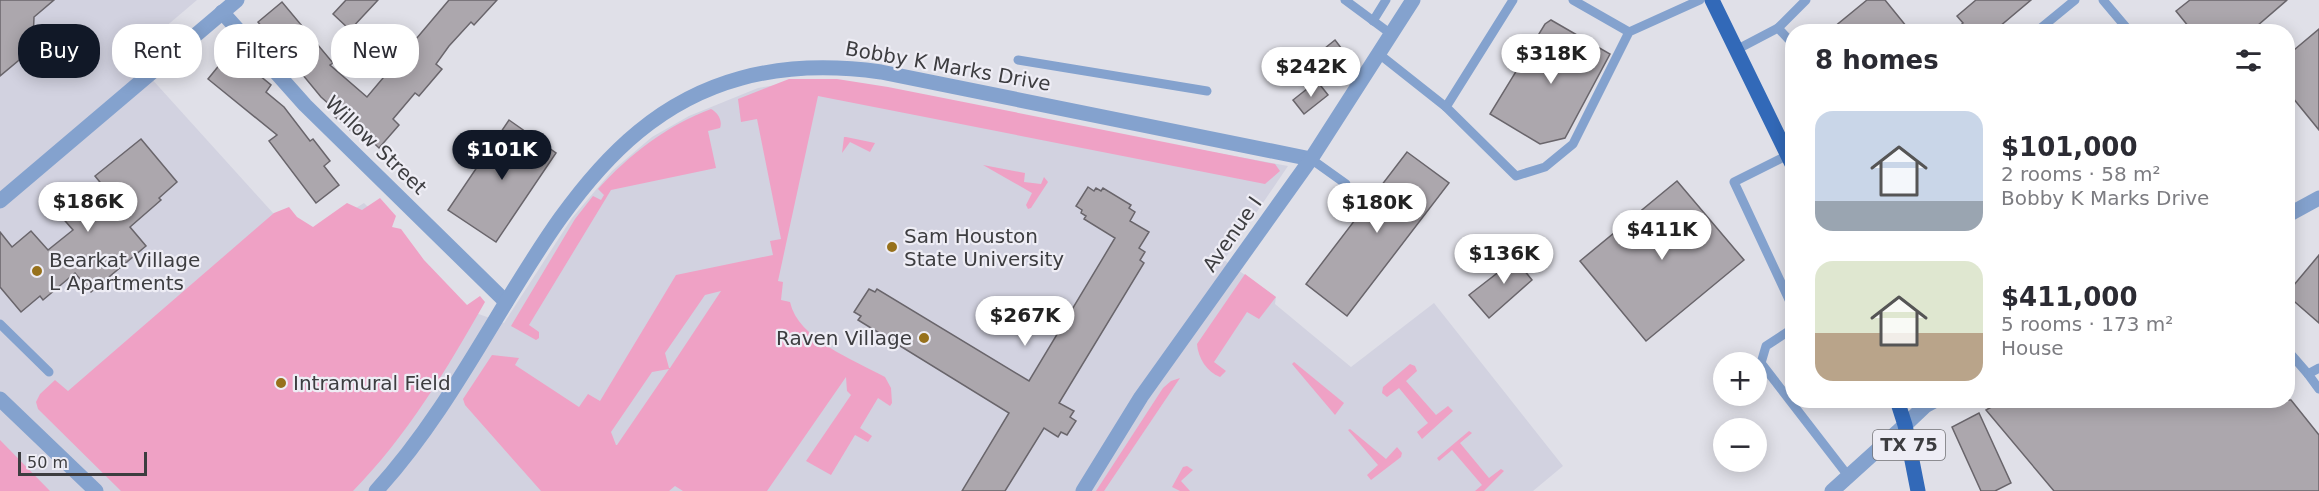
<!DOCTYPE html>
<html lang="en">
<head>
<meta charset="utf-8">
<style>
	body { margin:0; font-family:"DejaVu Sans",sans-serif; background:#f7f7f7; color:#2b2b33; height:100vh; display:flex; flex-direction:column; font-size:22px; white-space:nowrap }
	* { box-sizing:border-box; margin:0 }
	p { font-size:20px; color:#7c7c81 }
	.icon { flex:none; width:33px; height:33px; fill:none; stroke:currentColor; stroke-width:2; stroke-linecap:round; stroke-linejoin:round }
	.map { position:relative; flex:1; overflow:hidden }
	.side { position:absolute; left:1785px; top:24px; width:510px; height:384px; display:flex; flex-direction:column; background:#fff; border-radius:24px; box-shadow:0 3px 15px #0003 }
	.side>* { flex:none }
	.top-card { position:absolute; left:18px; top:24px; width:570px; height:54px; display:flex; gap:12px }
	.tools { position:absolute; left:1713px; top:352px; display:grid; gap:12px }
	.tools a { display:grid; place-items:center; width:54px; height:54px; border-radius:50%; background:#fff; box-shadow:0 3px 15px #0003; font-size:30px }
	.scale { position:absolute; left:18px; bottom:15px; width:129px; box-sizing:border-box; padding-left:6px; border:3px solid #3d3d40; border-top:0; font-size:16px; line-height:21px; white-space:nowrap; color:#3d3d40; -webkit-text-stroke:4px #eeedf5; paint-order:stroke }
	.price { position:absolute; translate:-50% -51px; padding:0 14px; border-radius:21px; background:#fff; color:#222; font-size:20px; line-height:39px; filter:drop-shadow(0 2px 3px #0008) }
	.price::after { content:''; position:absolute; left:50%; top:36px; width:18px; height:14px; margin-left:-9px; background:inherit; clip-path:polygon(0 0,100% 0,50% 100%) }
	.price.active { background:#111827; color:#fff }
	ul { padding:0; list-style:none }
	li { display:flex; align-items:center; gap:18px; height:150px; padding:0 30px }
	li span { display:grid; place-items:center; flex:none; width:168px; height:120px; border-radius:18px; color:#555 }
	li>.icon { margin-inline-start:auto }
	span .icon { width:72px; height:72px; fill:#fffc; stroke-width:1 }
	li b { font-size:26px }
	h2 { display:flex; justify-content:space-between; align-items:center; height:72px; padding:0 30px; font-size:26px }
	.pill { padding:0 21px; border-radius:24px; background:#fff; box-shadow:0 3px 15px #0003; font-size:21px; line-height:54px }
	.pill.active { background:#111827; color:#fff }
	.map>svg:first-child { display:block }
	.built { fill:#d2d2e0 }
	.green { fill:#efa1c5; fill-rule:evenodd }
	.water { fill:#69c5eb; stroke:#5c9cb8; stroke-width:1.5 }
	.building { fill:#aca7ad; stroke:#69656b; stroke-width:1.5 }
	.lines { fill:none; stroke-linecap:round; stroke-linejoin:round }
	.service { stroke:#84a2ce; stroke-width:9 }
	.minor { stroke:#84a2ce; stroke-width:15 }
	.tertiary { stroke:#84a2ce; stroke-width:15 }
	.primary { stroke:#3269b8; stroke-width:15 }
	.poi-dot { fill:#97711c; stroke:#eeedf5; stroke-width:2 }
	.labels { text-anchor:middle; stroke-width:4.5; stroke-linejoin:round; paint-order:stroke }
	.shield { fill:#eeedf5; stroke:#727276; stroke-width:1.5 }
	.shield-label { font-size:18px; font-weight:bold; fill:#3d3d40 }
	.street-label { font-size:20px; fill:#3d3d40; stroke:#eeedf5 }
	.poi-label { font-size:20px; fill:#3d3d40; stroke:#eeedf5; text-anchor:start }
</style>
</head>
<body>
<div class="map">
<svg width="2319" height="491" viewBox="0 0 2319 491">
	<rect width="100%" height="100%" fill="#e0e0e8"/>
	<path class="built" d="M0,0H197L131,56L273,213L312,235L364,203L473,312L504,323L572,218L612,171L652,137L689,116L758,88L802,81L833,82L1288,166L1224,260L1276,297L1275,304L1351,367L1434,303L1563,466L1533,491H0Z"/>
	<g class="green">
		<path d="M789,79H837L888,87L1275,164L1280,171L1265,184L818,96L778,281L783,282L781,300L790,302C798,339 854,360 885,377L891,388L892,403L890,406L878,398L860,428L872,436L868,442L855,435L831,475L806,461L851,395L847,391L846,377L767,491H683L675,486L669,491H541L465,405L463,399L492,355L519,358L515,365L579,407L588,394L600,401L676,275L773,255L770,241L781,239L757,119L741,122L738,99ZM721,291L670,368H669L665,353L705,295ZM669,369L617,445H616L611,432L652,372Z"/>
		<path d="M711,109C717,112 723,120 720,128L708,131L716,168L611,190L529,325L539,332V338L536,340L511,326L575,219L593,196L601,200L604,195L598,189C629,155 667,125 711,109Z"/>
		<path d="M844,137H846L875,143L870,152L850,142L842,153Z"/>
		<path d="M983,165L1025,173L1024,182L1041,184L1044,177L1048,182L1031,208L1028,209L1026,205L1032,193Z"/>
		<path d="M380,198L396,216L392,227L401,229L424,260L467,305L480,296L485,302C447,369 407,436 353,491H121L38,409L36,402L40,394L55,380L68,391L274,213L289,207L297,217L313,227L347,203L362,210Z"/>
		<path d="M1245,274L1276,297L1259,319L1247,312L1214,362L1226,371L1220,377C1207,372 1198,358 1197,344Z"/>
		<path d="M1294,362L1344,403L1335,415L1292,364Z"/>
		<path d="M1410,364L1415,366L1417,371L1406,381L1436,415L1448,406L1453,411L1422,439L1417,432L1428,423L1399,388L1387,397L1382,393L1383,387Z"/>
		<path d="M1180,378L1104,491H1096L1163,388L1171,381Z"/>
		<path d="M1350,429L1386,459L1397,447L1402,453L1401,457L1371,480L1367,475L1378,465L1348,430Z"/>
		<path d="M1469,431L1472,433L1460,443L1489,478L1501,469L1504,471L1484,491H1475L1482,485L1452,450L1439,461L1437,458Z"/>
		<path d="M0,440L50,491H0Z"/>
		<path d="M1187,466L1193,470L1181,481L1190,491H1180L1172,487L1183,467Z"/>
	</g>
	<path class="water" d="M382,25L393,35L375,55L364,45Z"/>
	<g class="building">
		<path d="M0,0H54L34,17L33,42L36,46L0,76Z"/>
		<path d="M346,0H378L350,30L333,14Z"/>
		<path d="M449,0H497L474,25L471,22L449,46L436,64L442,69L419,96L415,93L393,119L399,125L379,148L360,130L356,135L335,117L339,113L321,97L293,63L288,67L270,45L274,42L258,22L282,2L333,63L330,65L367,97Z"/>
		<path d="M1867,0H1885L1911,32H1828Z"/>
		<path d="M1976,0H2031L1993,32H1953L1963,23L1957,16Z"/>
		<path d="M2190,0H2287L2250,32H2193L2176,11Z"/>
		<path d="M1551,20L1610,54L1565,138L1540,144L1490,114L1545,24Z"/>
		<path d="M2319,29V130L2288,92V55Z"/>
		<path d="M1335,40L1352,62L1326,82L1309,61Z"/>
		<path d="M225,58L244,73L249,67L271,85L266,92L284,107L310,141L313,139L330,161L324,166L339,185L316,203L269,141L277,135L208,79Z"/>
		<path d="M1317,81L1328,95L1304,114L1293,100Z"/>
		<path d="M509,120L556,153L496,242L448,210Z"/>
		<path d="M141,139L177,182L159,198L161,200L130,227L146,246L91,292L75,273L43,300L40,296L21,312L0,287V232L12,247L31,231L48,250L73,230L53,207L66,195L86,218L112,197L95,176Z"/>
		<path d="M1407,152L1449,183L1347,316L1306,284Z"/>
		<path d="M1677,181L1744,260L1646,341L1580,261Z"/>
		<path d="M1088,187L1094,191L1096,188L1101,191L1103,188L1131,205L1129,208L1135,212L1130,221L1149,232L1139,248L1145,252L1140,260L1144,263L1059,403L1074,411L1070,417L1076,421L1067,435L1061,432L1058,437L1044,428L1005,491H962L1009,413L858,320L861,316L854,312L869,289L875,292L877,289L1029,381L1115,238L1084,219L1086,216L1081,213L1082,210L1076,206Z"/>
		<path d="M1527,250L1536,261L1524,270L1532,280L1489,318L1469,295Z"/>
		<path d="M2319,255V323L2288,296V292Z"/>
		<path d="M2004,400H2291L2319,435V491H2054L1986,410Z"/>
		<path d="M1979,413L2011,483L1995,491H1981L1952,427Z"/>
	</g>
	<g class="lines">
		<g class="service">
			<path d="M1345,0L1391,34"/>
			<path d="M1513,0L1446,107L1516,176L1545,167L1573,144L1629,32L1700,0"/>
			<path d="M1573,0L1629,32"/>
			<path d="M2103,0L2130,32"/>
			<path d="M1373,21L1386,0"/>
			<path d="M1778,28L1792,43"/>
			<path d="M2036,32L2075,0"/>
			<path d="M1736,50L1778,28L1806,0"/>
			<path d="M1379,54L1446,107"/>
			<path d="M1018,60L1207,91"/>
			<path d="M1788,155L1734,182L1792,306"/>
			<path d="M1311,159L1346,184"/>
			<path d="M0,324L49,372"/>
			<path d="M1792,329L1766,346L1761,363L1849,477"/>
			<path d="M2288,351L2308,374L2319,368"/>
			<path d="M2308,374L2319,389"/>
		</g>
		<g class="minor">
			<path d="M222,12L305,105L506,302"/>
			<path d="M0,201L237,0"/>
			<path d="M376,491C537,316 574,30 881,72L1311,159"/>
			<path d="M1083,491L1141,397L1311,159L1413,0"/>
			<path d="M1832,491L1905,425"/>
		</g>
		<g class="tertiary">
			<path d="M2288,215L2319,198"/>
			<path d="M0,399L96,491"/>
			<path d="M1905,425L1925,406L1936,400"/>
		</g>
		<g class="primary">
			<path d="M1712,0L1792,164"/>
			<path d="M1897,400L1905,425L1918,491"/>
		</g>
	</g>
	<g class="poi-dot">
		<circle cx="892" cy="247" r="6"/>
		<circle cx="37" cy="271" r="6"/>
		<circle cx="924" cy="338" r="6"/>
		<circle cx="281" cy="383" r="6"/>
	</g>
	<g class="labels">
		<rect class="shield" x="1873" y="430" width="72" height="30" rx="4.5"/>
		<g class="shield-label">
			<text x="1909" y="451">TX 75</text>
		</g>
		<g class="street-label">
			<text transform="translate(948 66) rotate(10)" y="7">Bobby K Marks Drive</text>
			<text transform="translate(376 145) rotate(44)" y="7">Willow Street</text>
			<text transform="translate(1232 234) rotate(-55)" y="7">Avenue I</text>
		</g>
		<g class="poi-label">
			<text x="904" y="243">Sam Houston<tspan x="904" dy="23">State University</tspan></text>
			<text x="49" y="267">Bearkat Village<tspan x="49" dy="23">L Apartments</tspan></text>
			<text x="912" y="345" text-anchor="end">Raven Village</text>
			<text x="293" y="390">Intramural Field</text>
		</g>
	</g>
</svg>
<div class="tools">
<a>+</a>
<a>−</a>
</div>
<div class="scale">50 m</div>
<b class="price" style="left:1551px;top:85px">$318K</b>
<b class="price" style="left:1311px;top:98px">$242K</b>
<b class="price active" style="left:502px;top:181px">$101K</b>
<b class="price" style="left:88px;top:233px">$186K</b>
<b class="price" style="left:1377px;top:234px">$180K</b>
<b class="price" style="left:1662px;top:261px">$411K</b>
<b class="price" style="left:1504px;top:285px">$136K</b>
<b class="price" style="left:1025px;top:347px">$267K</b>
<div class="top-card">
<a class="pill active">Buy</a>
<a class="pill">Rent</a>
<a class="pill">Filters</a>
<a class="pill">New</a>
</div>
<section class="side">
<h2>8 homes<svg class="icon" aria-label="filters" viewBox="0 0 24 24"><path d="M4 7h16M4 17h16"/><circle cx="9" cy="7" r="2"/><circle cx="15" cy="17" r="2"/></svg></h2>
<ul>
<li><span style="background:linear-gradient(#c9d6e8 75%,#9aa5b1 0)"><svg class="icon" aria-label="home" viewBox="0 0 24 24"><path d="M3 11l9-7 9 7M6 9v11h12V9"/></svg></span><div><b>$101,000</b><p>2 rooms · 58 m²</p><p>Bobby K Marks Drive</p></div></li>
<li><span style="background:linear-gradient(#dfe7d0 60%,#b9a48a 0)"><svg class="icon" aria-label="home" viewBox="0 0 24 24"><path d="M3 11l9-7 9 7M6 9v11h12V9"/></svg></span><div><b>$411,000</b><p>5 rooms · 173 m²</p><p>House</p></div></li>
</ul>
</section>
</div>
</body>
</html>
